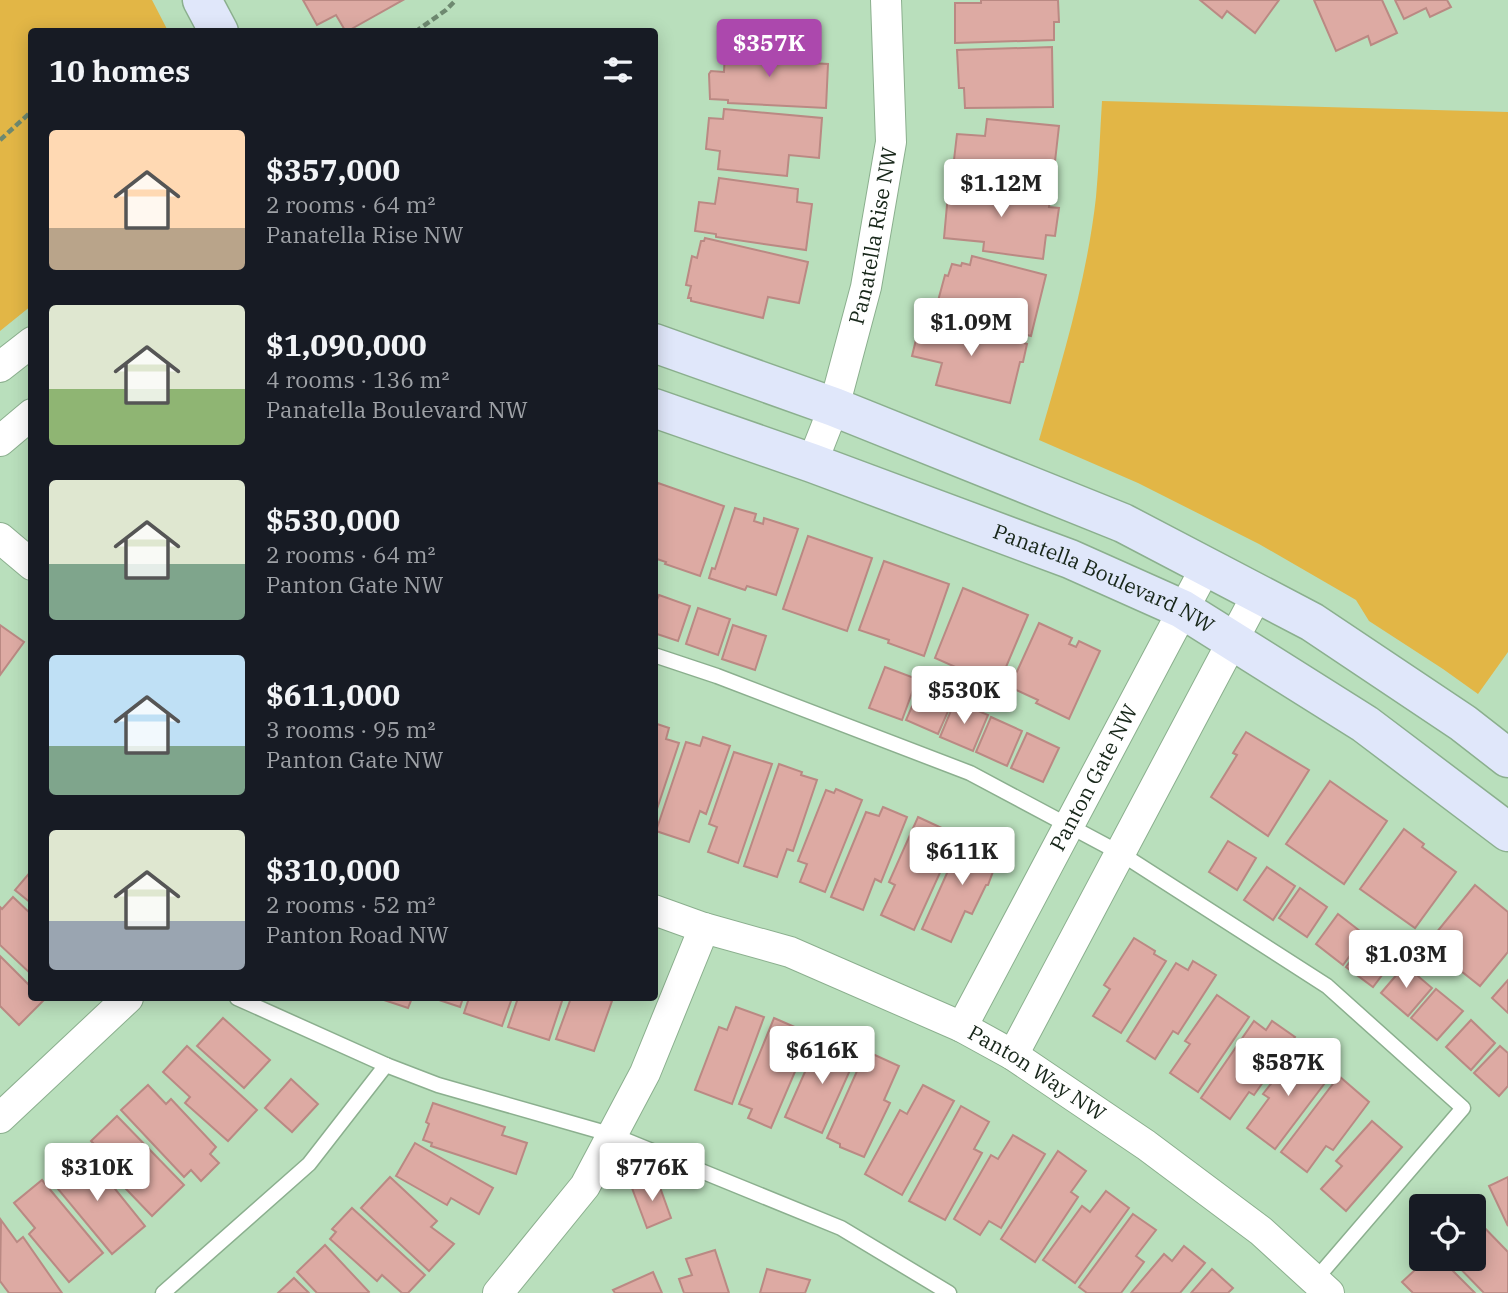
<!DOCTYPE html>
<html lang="en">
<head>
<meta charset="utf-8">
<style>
	body { margin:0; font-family:"IBM Plex Serif",serif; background:#242831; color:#f1f3f6; height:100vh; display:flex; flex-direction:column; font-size:26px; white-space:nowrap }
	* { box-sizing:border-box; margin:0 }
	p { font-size:23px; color:#9ea1a6 }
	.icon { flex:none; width:38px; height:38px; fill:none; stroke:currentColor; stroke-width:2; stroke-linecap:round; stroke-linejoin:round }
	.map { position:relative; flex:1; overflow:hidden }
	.drawer { position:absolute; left:28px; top:28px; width:630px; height:973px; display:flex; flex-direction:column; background:#171b24; border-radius:7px; box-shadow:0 4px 18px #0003 }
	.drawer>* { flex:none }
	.fabs { position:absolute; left:1409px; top:1194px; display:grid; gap:14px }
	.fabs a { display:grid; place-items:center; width:77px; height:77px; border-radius:7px; background:#171b24; box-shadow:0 4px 18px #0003; font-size:35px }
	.price { position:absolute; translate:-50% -60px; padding:0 16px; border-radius:7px; background:#fff; color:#222; font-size:23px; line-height:46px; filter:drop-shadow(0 2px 4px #0008) }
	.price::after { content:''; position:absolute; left:50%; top:42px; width:21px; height:16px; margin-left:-10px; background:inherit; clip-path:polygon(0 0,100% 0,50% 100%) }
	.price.on { background:#ac48ad; color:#fff }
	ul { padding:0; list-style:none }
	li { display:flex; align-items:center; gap:21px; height:175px; padding:0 21px }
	li span { display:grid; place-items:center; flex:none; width:196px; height:140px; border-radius:7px; color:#555 }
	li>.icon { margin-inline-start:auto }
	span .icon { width:84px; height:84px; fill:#fffc; stroke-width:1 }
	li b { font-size:30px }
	h2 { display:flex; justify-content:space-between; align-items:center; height:84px; padding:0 21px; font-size:30px }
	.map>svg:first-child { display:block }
	.green { fill:#e2b646 }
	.building { fill:#ddaaa3; stroke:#ba8983; stroke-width:2 }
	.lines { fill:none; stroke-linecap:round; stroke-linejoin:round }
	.lane-casing { stroke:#8baf8e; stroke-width:17 }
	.street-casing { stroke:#8baf8e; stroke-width:32 }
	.secondary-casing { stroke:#8baf8e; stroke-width:41 }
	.path { stroke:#6e8970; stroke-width:4.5; stroke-dasharray:7 3.5; stroke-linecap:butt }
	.lane { stroke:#fff; stroke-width:14 }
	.street { stroke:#fff; stroke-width:30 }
	.secondary { stroke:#e0e7fa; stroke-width:38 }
	.labels { text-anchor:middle; stroke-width:5; stroke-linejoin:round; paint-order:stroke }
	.street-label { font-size:21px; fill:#172619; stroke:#e7fae8 }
</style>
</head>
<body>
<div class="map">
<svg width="1508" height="1293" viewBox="0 0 1508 1293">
	<rect width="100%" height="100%" fill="#b9dfbc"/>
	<g class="green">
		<path d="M0,0H152L168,31L32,32L31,306L0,331Z"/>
		<path d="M1102,101L1508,112V652L1478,694L1443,669L1369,621L1356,600L1259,544L1138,483L1039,440C1062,361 1087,279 1096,197C1099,165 1100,132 1102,101Z"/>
	</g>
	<g class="building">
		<path d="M303,0H403L346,32L336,15L317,25Z"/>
		<path d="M981,0H1058L1059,22H1054V40L955,43V3H981Z"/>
		<path d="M1200,0H1279L1255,33L1227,11L1222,18Z"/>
		<path d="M1314,0H1382L1397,33L1371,45L1368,36L1336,51Z"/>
		<path d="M1395,0H1447L1451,7L1430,17L1426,8L1404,19Z"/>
		<path d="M728,46L792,49V62L828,64L826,108L728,103V100L710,99L709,74L711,71L724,72L725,50H728Z"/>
		<path d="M1052,47L1053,107L965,108L964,88H959L957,50Z"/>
		<path d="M724,109L822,118L819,158L789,155L787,176L718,169L720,151L706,149L709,118L723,119Z"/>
		<path d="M987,119L1059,126L1052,188L952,177L957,134L985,136Z"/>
		<path d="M719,178L798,189L797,202L812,204L806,250L716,237V234L695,231L699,202L715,204Z"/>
		<path d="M949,183L1051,194L1049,207L1059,208L1055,236L1046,235L1043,259L983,251L984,242L944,238Z"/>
		<path d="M705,238L808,262L799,303L768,297L763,318L691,301V298H688L691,286L686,285L692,256L697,258L701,241H704Z"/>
		<path d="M972,256L1046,275L1031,336L935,312L945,275L948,276L952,264L961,266L962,263L970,265Z"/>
		<path d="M922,315L1025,340L1024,343L1027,344L1023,362H1020L1010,403L936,385L942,363L912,356Z"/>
		<path d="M658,483L724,506L700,576L665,564L666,562L654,558V493Z"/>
		<path d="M735,508L756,514L754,521L763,524L764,518L798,529L776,595L747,586L745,590L709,578L712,568L715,569Z"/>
		<path d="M808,536L872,558L847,631L783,609Z"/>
		<path d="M884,561L949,584L924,656L888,643L889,640L859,630Z"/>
		<path d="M963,588L1028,615L998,686L935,658Z"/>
		<path d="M659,595L690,606L678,641L654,633V607Z"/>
		<path d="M698,608L730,619L718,655L686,644Z"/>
		<path d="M1039,623L1072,638L1069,644L1076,647L1079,641L1100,651L1069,719L1036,703L1038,700L1010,687Z"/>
		<path d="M0,625L24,642L0,675Z"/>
		<path d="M733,625L766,636L755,670L722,659Z"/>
		<path d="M885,667L917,679L902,720L869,708Z"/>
		<path d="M921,686L953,700L938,734L906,720Z"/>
		<path d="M955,701L988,715L973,751L940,737Z"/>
		<path d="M991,717L1022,731L1007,766L976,752Z"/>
		<path d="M654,723L669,728L666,739L679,743L654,818Z"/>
		<path d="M1246,732L1309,770L1268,836L1211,797L1237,755L1233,753Z"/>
		<path d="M1027,733L1059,748L1043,782L1011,768Z"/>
		<path d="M703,737L730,746L706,814L700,811L689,842L656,831L686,742L700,746Z"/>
		<path d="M734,752L772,764L738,863L708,852L717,827L709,824Z"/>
		<path d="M779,764L802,772L801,775L817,780L793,851L787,849L777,877L744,866Z"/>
		<path d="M1330,781L1387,821L1344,884L1286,844Z"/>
		<path d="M836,789L862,800L825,892L800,882L807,864L798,861L826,790L834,793Z"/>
		<path d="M883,807L907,817L881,882L875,879L863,910L831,897L866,812L879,816Z"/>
		<path d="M918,817L944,829L940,838L953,844L914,930L881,915L895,885L889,882Z"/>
		<path d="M1404,829L1424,844L1422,847L1456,872L1415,928L1360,889Z"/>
		<path d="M964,835L1001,850L988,885H986L972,914L965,911L951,942L922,929Z"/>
		<path d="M1228,841L1256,858L1237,890L1209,872Z"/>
		<path d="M1267,867L1295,886L1273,920L1244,900Z"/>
		<path d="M32,870V904L15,890Z"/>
		<path d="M1475,885L1508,912V952L1480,986L1427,944Z"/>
		<path d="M1300,888L1327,907L1307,937L1279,918Z"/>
		<path d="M13,897L32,915V975L0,945V907L2,909Z"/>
		<path d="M1338,914L1365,935L1343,965L1316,944Z"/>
		<path d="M1134,938L1155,951L1154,954L1166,961L1121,1033L1093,1016L1110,989L1104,985Z"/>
		<path d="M1368,938L1395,958L1373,987L1346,967Z"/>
		<path d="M0,956L32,988V998H41L44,1000L19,1025L0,1006Z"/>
		<path d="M1193,961L1216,975L1178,1034L1173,1031L1155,1059L1127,1041L1176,963L1188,970Z"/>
		<path d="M1405,965L1432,988L1408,1016L1381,993Z"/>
		<path d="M1508,980V1013L1492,998Z"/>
		<path d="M1436,989L1463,1011L1437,1040L1411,1018Z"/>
		<path d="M1217,995L1249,1017L1198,1092L1170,1073L1190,1044L1185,1041Z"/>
		<path d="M378,998H412L408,1008Z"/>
		<path d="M433,998H463L460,1007Z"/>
		<path d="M469,998H512L502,1026L464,1013Z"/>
		<path d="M518,998H563L549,1040L508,1027Z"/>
		<path d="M571,998H605L612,1001L594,1051L556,1039Z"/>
		<path d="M736,1007L764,1017L732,1104L695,1090L719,1027L727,1030Z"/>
		<path d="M223,1018L270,1060L244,1088L197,1046Z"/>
		<path d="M774,1018L804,1031L793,1056L800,1060L771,1128L748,1118L752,1109L739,1104Z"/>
		<path d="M1471,1020L1495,1043L1471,1070L1446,1047Z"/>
		<path d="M1254,1021L1266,1030L1272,1021L1295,1037L1254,1095L1249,1092L1230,1119L1201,1098Z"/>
		<path d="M828,1037L859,1050L822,1133L785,1117L808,1065L814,1067Z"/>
		<path d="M187,1046L257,1110L228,1141L185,1103L190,1097L163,1072Z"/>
		<path d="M1500,1046L1508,1053V1086L1499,1096L1474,1073Z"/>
		<path d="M1298,1049L1331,1075L1275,1149L1247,1128L1269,1098L1263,1094Z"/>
		<path d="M866,1051L899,1066L884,1100L890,1103L864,1157L840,1147V1144L827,1138Z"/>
		<path d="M1339,1076L1369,1102L1333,1150L1326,1146L1307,1172L1281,1152Z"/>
		<path d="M291,1079L318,1104L292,1132L265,1108Z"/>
		<path d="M148,1085L166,1104L171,1099L216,1147L210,1154L219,1163L201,1181L191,1170L184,1177L121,1110Z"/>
		<path d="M923,1085L954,1101L902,1195L865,1174L900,1110L907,1114Z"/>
		<path d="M433,1103L505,1127L502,1135L527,1143L516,1174L431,1146L432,1143L423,1140L429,1124L426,1122Z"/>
		<path d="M961,1106L989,1122L974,1149L982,1153L945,1220L909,1201Z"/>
		<path d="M117,1116L184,1185L152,1216L103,1165L109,1159L91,1141Z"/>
		<path d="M1372,1121L1402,1147L1346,1211L1321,1189L1342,1166L1336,1161Z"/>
		<path d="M1013,1135L1045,1154L1001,1228L989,1221L980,1235L954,1219L991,1155L998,1159Z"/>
		<path d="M415,1143L493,1188L479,1214L451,1198L447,1205L396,1176Z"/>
		<path d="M1058,1151L1086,1171L1071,1192L1078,1197L1035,1262L1001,1239Z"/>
		<path d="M76,1154L92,1175L99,1169L145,1226L112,1254L48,1177Z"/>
		<path d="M390,1177L437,1221L431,1227L454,1244L429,1271L361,1208Z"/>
		<path d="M1508,1177V1226L1489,1186Z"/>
		<path d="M657,1179L671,1218L647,1228L632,1188Z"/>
		<path d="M42,1180L103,1253L69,1282L29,1234L35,1228L14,1203Z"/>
		<path d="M1106,1191L1129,1208L1075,1283L1043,1260L1082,1206L1090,1212Z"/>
		<path d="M352,1208L425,1275L408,1293H402L382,1275L377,1281L330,1239L336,1232L332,1229Z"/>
		<path d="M1133,1214L1156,1230L1136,1256L1144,1262L1121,1293H1087L1079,1287Z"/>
		<path d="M1474,1217L1508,1252V1293H1484L1450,1258H1474Z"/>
		<path d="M1,1220L17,1242L23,1237L62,1293H9L0,1281Z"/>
		<path d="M325,1245L369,1292L368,1293H317L297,1272Z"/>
		<path d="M1184,1246L1205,1263L1180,1293H1131L1164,1254L1172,1261Z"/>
		<path d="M715,1250L729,1293H684L679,1279L692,1275L686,1259Z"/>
		<path d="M1422,1258H1440L1475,1293H1413L1402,1282L1416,1269L1414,1267Z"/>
		<path d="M767,1269L810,1280L805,1293H760Z"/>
		<path d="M1212,1269L1233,1288L1228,1293H1191Z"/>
		<path d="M653,1272L662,1293H615L613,1290Z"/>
		<path d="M294,1278L309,1293H278Z"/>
	</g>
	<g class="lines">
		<defs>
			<g id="lane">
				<path d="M654,655L717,676L970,773L1120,853L1327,986L1463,1108L1316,1279"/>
				<path d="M237,998L386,1065L438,1085L613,1135L841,1228L949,1293"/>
				<path d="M163,1293L309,1164L386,1065"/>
			</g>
			<g id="street">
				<path d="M0,367L32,342"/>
				<path d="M0,441L32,414"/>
				<path id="s1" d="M812,463L834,407L866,287L891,142L886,0"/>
				<path d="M0,538L32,565"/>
				<path id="s2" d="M654,910L704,928L790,952L962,1027L1013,1055L1146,1145L1261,1231L1329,1293"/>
				<path id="s3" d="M962,1027L1207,565"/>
				<path d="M1013,1055L1258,593"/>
				<path d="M0,1118L128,998"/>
				<path d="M498,1293L585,1186L645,1073L704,928"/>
			</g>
			<g id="secondary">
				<path d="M202,0L219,32"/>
				<path d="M654,343L834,407L1123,523L1312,622L1463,723L1508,758"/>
				<path id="s4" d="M654,408L812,463L1070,559L1182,609L1365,724L1508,832"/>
			</g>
		</defs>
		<use href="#lane" class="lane-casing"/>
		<use href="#street" class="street-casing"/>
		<use href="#secondary" class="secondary-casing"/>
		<g class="path">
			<path d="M415,32L446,10L456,0"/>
			<path d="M0,140L32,111"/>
		</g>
		<use href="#lane" class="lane"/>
		<use href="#street" class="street"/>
		<use href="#secondary" class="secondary"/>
	</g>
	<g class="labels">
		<g class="street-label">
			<text dy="7" stroke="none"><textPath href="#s1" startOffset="236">Panatella Rise NW</textPath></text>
			<text dy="7" stroke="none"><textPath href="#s4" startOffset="481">Panatella Boulevard NW</textPath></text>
			<text dy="7" stroke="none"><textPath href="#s3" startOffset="282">Panton Gate NW</textPath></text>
			<text dy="7" stroke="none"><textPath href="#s2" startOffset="418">Panton Way NW</textPath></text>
		</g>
	</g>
</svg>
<div class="fabs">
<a><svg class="icon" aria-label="locate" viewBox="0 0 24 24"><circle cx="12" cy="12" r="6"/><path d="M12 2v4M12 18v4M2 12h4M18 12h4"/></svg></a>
</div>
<b class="price on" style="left:769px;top:79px">$357K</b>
<b class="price" style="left:1001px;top:219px">$1.12M</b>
<b class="price" style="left:971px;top:358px">$1.09M</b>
<b class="price" style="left:964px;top:726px">$530K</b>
<b class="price" style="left:962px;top:887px">$611K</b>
<b class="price" style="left:1406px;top:990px">$1.03M</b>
<b class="price" style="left:822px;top:1086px">$616K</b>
<b class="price" style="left:1288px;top:1098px">$587K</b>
<b class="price" style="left:97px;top:1203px">$310K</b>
<b class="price" style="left:652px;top:1203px">$776K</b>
<section class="drawer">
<h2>10 homes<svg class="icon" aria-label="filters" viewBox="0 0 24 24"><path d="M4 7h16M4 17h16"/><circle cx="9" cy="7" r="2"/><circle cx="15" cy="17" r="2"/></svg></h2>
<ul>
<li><span style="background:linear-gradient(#ffd9b3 70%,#b9a48a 0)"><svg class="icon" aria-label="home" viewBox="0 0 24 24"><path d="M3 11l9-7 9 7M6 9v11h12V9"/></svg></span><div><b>$357,000</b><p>2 rooms · 64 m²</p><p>Panatella Rise NW</p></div></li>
<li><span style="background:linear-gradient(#dfe7d0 60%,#8fb573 0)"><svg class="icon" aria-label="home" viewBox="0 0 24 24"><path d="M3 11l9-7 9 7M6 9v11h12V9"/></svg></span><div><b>$1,090,000</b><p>4 rooms · 136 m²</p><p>Panatella Boulevard NW</p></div></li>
<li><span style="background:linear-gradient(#dfe7d0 60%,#7fa58c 0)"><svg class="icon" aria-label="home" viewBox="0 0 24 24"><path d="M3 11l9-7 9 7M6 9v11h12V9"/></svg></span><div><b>$530,000</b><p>2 rooms · 64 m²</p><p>Panton Gate NW</p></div></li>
<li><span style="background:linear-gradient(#bfe0f5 65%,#7fa58c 0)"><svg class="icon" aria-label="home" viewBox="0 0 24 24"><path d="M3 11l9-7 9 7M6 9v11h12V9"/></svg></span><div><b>$611,000</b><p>3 rooms · 95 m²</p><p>Panton Gate NW</p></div></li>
<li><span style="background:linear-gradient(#dfe7d0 65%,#9aa5b1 0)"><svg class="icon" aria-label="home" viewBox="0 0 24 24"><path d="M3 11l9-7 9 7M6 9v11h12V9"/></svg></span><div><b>$310,000</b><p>2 rooms · 52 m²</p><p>Panton Road NW</p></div></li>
</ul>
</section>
</div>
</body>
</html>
